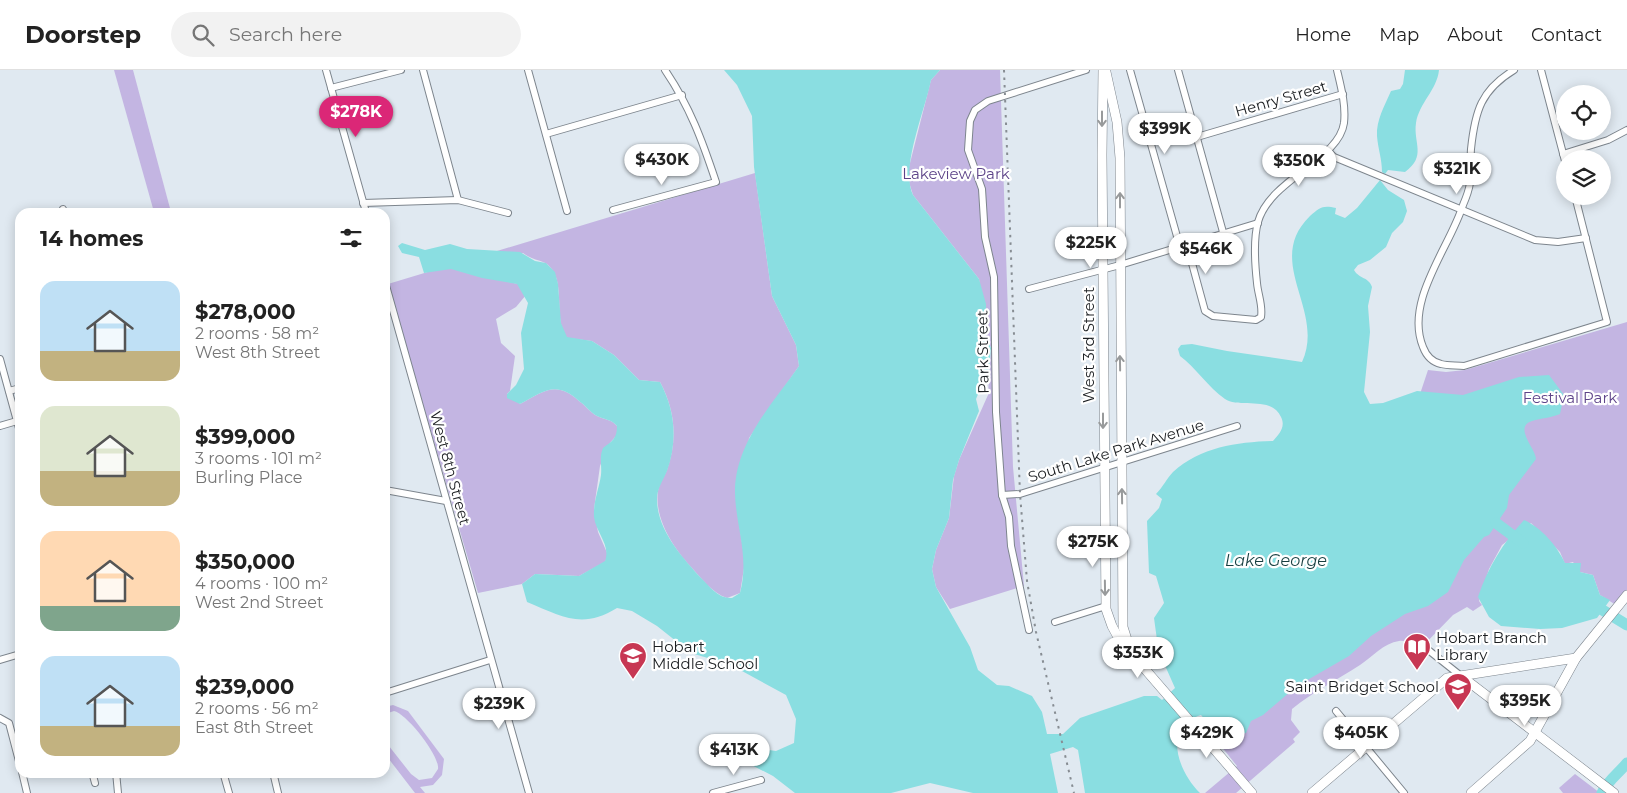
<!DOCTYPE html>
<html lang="en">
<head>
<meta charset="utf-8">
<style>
	body { margin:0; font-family:Montserrat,sans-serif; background:#f2f2f2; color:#222; height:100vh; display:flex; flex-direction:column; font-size:19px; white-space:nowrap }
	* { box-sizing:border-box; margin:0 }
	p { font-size:16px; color:#767676 }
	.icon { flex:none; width:28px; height:28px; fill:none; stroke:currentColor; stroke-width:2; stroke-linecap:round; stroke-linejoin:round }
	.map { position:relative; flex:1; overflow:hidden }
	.drawer { position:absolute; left:15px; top:138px; width:375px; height:570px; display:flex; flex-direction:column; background:#fff; border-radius:15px; box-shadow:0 2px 12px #0003 }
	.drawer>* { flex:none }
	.controls { position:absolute; left:1556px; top:15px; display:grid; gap:10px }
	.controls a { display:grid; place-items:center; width:55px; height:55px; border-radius:50%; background:#fff; box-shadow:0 2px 12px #0003; font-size:25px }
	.price { position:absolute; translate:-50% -42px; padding:0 11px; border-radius:18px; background:#fff; color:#222; font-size:16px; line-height:32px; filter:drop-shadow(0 1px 2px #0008) }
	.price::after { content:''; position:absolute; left:50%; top:30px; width:15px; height:11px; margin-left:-8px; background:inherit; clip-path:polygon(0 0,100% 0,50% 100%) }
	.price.active { background:#db2777; color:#fff }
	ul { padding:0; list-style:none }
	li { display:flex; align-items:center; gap:15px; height:125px; padding:0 25px }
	li span { display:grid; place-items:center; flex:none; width:140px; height:100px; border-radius:15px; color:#555 }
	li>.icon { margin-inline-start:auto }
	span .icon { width:60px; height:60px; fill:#fffc; stroke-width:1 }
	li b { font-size:21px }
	h2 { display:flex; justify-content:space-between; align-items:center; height:60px; padding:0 25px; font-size:21px }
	header { display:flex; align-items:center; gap:30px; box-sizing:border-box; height:70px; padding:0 25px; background:#fff; border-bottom:1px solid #e0e0e0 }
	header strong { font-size:24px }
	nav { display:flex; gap:28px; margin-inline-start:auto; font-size:18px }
	.search { width:350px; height:45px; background:#f2f2f2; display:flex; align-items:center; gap:12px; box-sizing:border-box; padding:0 18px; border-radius:28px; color:#767676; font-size:19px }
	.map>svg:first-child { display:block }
	.green { fill:#c3b5e2 }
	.water { fill:#8adee1 }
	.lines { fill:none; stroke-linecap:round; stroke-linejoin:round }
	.river { stroke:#8adee1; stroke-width:11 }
	.street-casing { stroke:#7d858d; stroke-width:8 }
	.secondary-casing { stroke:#7d858d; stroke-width:10 }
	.street { stroke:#fff; stroke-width:6 }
	.secondary { stroke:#fff; stroke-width:9 }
	.rail { stroke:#878d93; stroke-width:2; stroke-dasharray:2.5 5; stroke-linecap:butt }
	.oneway { stroke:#989a9b }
	.labels { text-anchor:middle; stroke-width:4.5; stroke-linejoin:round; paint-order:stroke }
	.street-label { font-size:15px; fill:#1b1e21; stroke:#fff }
	.park-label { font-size:15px; fill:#5e4489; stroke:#fff }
	.poi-label { font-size:15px; fill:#1b1e21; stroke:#fff; text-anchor:start }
	.water-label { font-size:16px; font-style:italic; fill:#173f41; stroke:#fff }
</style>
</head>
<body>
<header>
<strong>Doorstep</strong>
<div class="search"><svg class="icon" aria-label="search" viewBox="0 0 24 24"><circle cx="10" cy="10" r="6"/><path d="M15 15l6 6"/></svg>Search here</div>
<nav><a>Home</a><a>Map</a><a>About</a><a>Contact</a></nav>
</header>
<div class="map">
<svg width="1627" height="723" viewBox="0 0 1627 723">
	<rect width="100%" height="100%" fill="#e0e9f1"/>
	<g class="green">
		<path d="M114,0H133L171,142H154Z"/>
		<path d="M940,0H1000L1013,397L1024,516L950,539L936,517L932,499L936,480L949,448L954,406L959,390L988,325L991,278L986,267L979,209L913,125L909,112V97L931,10Z"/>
		<path d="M755,103L772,226L796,275L799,296L749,368L739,453L745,492L740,523L727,528C712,523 701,508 690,496C673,477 654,448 658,421C659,413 664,408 667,400C678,369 675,340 660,312L639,310L614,285L592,271L567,268C553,251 566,213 550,197C545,190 533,191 523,183L460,201L518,214L526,225L516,237L496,249L501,273L515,286L510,321L507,324L520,334C544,321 556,310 579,331C585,335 591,343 597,346C605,350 611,349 617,356V365L609,374L600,396L594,439L598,462L608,485L605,492L579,506L535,504L522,514L478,523L388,214Z"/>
		<path d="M1627,252V521L1616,535L1600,525L1593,505L1580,502L1573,492L1565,494L1560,482L1531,453L1502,475L1489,499L1479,531L1482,535L1473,541L1467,537L1453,545L1419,580C1413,575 1408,570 1399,571C1384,573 1372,587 1360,595C1337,610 1313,622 1292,639L1291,650L1300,662L1293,669L1295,672L1236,723H1205L1237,696L1217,671L1231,661L1463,331L1419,327L1428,300L1446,302L1465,300Z"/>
		<path d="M393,635L408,641L444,689L442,705L433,715L420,717L425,723H415L385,684V671L411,704L419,710L432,708L438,699C440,686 407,644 394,641L385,644V637Z"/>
		<path d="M1575,704L1600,723H1563L1559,718Z"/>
	</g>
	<g class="water">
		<path d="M724,0H940L931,10C925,41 900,98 913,125L979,209L986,234V267L991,278L989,298L976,329L979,341L959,390L953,410L949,448L936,480L932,499L936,517L970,577L978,600L997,615L1009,616L1032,626L1042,642L1047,664H1063L1080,648L1144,626H1157L1162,630L1175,618L1159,582L1157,570L1154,548L1164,533L1156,506L1149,503L1147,451L1159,438L1162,429L1156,424C1163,417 1167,408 1173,402C1201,377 1237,372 1273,371C1279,364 1286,357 1281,347C1271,325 1239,339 1225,329C1208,317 1196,298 1180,286L1178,279L1181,275L1192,274L1227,281L1302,292C1326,240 1263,192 1310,146C1320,137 1323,135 1336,138L1335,144L1345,148L1357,138L1380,110L1388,120L1404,130L1407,141L1403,152L1392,163L1386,177L1370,190L1358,195L1354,200C1359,209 1369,207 1372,217L1368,236L1370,262L1364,322L1370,334L1383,333L1417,321L1463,325L1519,307L1549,305L1564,325L1560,344C1551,348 1541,348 1532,351C1513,357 1536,379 1536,389L1509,425L1507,438L1489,465L1484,467L1464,490L1448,522L1428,536L1405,544L1371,566L1349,586L1297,616L1263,645L1251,651L1246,663L1239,664L1231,661L1221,668L1201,645C1161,657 1179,703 1200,723H1085L1078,680L1073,677L1050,684L1058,723H973L930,713L891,723H795L773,706L734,686L721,677L720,665L741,676L776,681L794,673L796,649L786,625L731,595L691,583L657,556L632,541L617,538C582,560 561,546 527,532L522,514L535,504L579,506L605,491C611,475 596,463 594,447C593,432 599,419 601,405C602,395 599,387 603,378C612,371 617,369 617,356C611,349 605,350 597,346C591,343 585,335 579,331C556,310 544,321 520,334L507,328V324L516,315L524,299L521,263L528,233L517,214L482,208L451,199L424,203L419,187L402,183L398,176L402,173L425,180L450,174L467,179L520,182L535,191L546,193L555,202L558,214L561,253L567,267L592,271L614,285L639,310L660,312C675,340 678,370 667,401C663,411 657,418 657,429C657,460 682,487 701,508C710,517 719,529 732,528L740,523C750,485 735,456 735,420C736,372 773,333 799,296L796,275L772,226L754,97L752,46L737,15Z"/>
		<path d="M1405,0H1439C1437,20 1419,33 1416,53C1413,73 1427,86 1405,102L1388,100L1385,104L1382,102C1382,89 1378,79 1377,66C1376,50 1385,35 1391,21L1400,19L1403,14Z"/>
		<path d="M1524,450C1542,458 1557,476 1565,493H1581L1580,502L1593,505L1600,525L1610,530L1597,548L1562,558L1540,559L1501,556L1489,547L1478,527C1488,497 1503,473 1524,450Z"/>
	</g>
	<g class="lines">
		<g class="river">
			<path d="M1496,453L1523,473"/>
			<path d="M1591,533L1627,555"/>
			<path d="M1602,723C1608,710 1618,704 1627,693"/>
		</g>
		<defs>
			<g id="street">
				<path d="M326,0L366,142"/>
				<path d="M423,0L458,130"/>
				<path d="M528,0L567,141"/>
				<path d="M1130,0L1180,177"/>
				<path d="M1178,0L1223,162"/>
				<path d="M1514,0C1481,20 1475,41 1471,79C1470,90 1472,102 1470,113C1469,120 1466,128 1463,135C1450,177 1404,231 1423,277C1426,285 1432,292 1441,294C1448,296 1457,295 1464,296L1607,252L1575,126"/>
				<path d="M1541,0L1565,91"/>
				<path d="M331,18L401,0"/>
				<path d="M546,64L682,25"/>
				<path d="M1197,67L1343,24"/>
				<path d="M1327,80L1334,87L1535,170L1558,172L1586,168"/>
				<path d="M1563,84L1608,70L1627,60"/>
				<path d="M363,133L458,130L508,143"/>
				<path d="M63,139L64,142"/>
				<path d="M613,140L716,112C702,70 690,37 665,0"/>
				<path d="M1187,175L1205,241L1213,246L1256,250L1261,247C1263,235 1258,225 1257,213C1255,195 1253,170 1258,152C1270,109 1339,90 1344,53C1346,35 1341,17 1337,0"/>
				<path d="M385,212L529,723"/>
				<path d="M1029,219L1120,195L1258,153"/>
				<path d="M0,289L20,362"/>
				<path d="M9,321L20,318"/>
				<path d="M0,356L17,351"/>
				<path d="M385,420L446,431"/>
				<path d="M1002,425L1020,424L1237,356"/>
				<path d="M1055,552L1106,536"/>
				<path d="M1029,560L1011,476L1009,447L1002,425L996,342L994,207L985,167L982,119L968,80L970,51L975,40L988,31L1086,0"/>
				<path d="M1427,579L1461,606"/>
				<path d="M0,590L20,584"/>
				<path d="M385,623L490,590"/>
				<path d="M1336,641L1404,723"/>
				<path d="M0,648L9,653L20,695"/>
				<path d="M22,702L27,723"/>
				<path d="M92,702L95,713"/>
				<path d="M116,702L118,723"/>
				<path d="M223,702L229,723"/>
				<path d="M273,702L278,723"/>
				<path d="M713,723L761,710"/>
			</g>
			<g id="secondary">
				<path d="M1103,0L1102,85L1106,539L1112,556L1119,569L1252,723"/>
				<path d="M1106,2L1117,52L1120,88L1123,557L1129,576"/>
				<path d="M1461,606L1614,723"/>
				<path d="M1312,723L1447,608L1576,588"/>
				<path d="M1471,723L1530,671L1576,588L1627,525"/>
			</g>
		</defs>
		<use href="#street" class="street-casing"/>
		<use href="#secondary" class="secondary-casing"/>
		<use href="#street" class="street"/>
		<use href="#secondary" class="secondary"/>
		<path class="rail" d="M1004,0L1020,424L1027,511L1036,562L1074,723"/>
	</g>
	<defs><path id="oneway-shaft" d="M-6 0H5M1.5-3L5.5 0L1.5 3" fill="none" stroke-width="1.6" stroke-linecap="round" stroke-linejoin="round" transform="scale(1.25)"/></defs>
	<g class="oneway">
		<use href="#oneway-shaft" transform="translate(1102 49) rotate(90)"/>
		<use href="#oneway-shaft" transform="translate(1120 130) rotate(-90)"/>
		<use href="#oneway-shaft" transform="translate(1120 293) rotate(-91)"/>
		<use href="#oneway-shaft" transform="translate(1103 351) rotate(90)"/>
		<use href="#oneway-shaft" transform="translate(1122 426) rotate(-91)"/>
		<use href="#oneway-shaft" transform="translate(1105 518) rotate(89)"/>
	</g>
	<defs>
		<symbol id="library-pin" viewBox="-11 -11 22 30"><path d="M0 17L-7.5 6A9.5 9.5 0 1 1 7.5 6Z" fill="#c73753" stroke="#fff"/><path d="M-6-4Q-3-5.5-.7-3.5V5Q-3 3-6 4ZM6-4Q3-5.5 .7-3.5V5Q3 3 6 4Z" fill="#fff"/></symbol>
		<symbol id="school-pin" viewBox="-11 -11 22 30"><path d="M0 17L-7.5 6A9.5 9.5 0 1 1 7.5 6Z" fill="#c73753" stroke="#fff"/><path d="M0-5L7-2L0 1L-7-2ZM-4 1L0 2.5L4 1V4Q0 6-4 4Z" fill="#fff"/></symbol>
	</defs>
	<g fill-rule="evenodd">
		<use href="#library-pin" x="1401" y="561" width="32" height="43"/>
		<use href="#school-pin" x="617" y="570" width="32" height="43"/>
		<use href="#school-pin" x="1442" y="601" width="32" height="43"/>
	</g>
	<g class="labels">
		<g class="street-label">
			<text transform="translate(1281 29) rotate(-16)" y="5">Henry Street</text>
			<text transform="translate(1089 275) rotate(-90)" y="5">West 3rd Street</text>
			<text transform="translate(983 282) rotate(-91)" y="5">Park Street</text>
			<text transform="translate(1116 381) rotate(-17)" y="5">South Lake Park Avenue</text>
			<text transform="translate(450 398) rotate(75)" y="5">West 8th Street</text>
		</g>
		<g class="park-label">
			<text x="956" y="109">Lakeview Park</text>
			<text x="1570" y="333">Festival Park</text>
		</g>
		<g class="poi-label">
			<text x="1436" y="573">Hobart Branch<tspan x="1436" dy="17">Library</tspan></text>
			<text x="652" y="582">Hobart<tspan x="652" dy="17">Middle School</tspan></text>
			<text x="1439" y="622" text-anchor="end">Saint Bridget School</text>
		</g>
		<g class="water-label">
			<text x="1276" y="496">Lake George</text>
		</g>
	</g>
</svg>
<div class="controls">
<a><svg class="icon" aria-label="locate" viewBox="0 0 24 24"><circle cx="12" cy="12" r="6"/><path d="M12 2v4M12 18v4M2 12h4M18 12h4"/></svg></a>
<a><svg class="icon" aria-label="layers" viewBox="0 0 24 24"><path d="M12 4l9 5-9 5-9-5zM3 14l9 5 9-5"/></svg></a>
</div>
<b class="price active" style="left:356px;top:68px">$278K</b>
<b class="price" style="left:1165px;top:85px">$399K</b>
<b class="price" style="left:662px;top:116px">$430K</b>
<b class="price" style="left:1299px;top:117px">$350K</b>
<b class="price" style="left:1457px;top:125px">$321K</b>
<b class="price" style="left:1091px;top:199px">$225K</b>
<b class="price" style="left:1206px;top:205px">$546K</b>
<b class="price" style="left:1093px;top:498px">$275K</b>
<b class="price" style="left:1138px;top:609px">$353K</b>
<b class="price" style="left:1525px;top:657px">$395K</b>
<b class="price" style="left:499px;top:660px">$239K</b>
<b class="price" style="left:1207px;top:689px">$429K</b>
<b class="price" style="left:1361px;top:689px">$405K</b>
<b class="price" style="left:734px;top:706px">$413K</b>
<section class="drawer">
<h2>14 homes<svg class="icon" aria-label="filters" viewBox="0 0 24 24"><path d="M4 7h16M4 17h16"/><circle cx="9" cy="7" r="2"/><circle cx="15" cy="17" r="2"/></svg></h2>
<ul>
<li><span style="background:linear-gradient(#bfe0f5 70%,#c2b280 0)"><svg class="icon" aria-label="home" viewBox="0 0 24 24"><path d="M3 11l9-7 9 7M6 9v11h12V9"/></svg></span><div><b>$278,000</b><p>2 rooms · 58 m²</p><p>West 8th Street</p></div></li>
<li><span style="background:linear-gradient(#dfe7d0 65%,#c2b280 0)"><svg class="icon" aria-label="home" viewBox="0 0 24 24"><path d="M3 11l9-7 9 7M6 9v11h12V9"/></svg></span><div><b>$399,000</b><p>3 rooms · 101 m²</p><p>Burling Place</p></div></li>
<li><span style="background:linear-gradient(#ffd9b3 75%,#7fa58c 0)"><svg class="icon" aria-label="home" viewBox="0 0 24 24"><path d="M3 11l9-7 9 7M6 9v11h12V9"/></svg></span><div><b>$350,000</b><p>4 rooms · 100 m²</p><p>West 2nd Street</p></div></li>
<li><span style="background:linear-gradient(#bfe0f5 70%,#c2b280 0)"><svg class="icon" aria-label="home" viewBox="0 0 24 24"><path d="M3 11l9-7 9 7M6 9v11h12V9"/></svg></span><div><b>$239,000</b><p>2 rooms · 56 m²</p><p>East 8th Street</p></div></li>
</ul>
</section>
</div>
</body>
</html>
